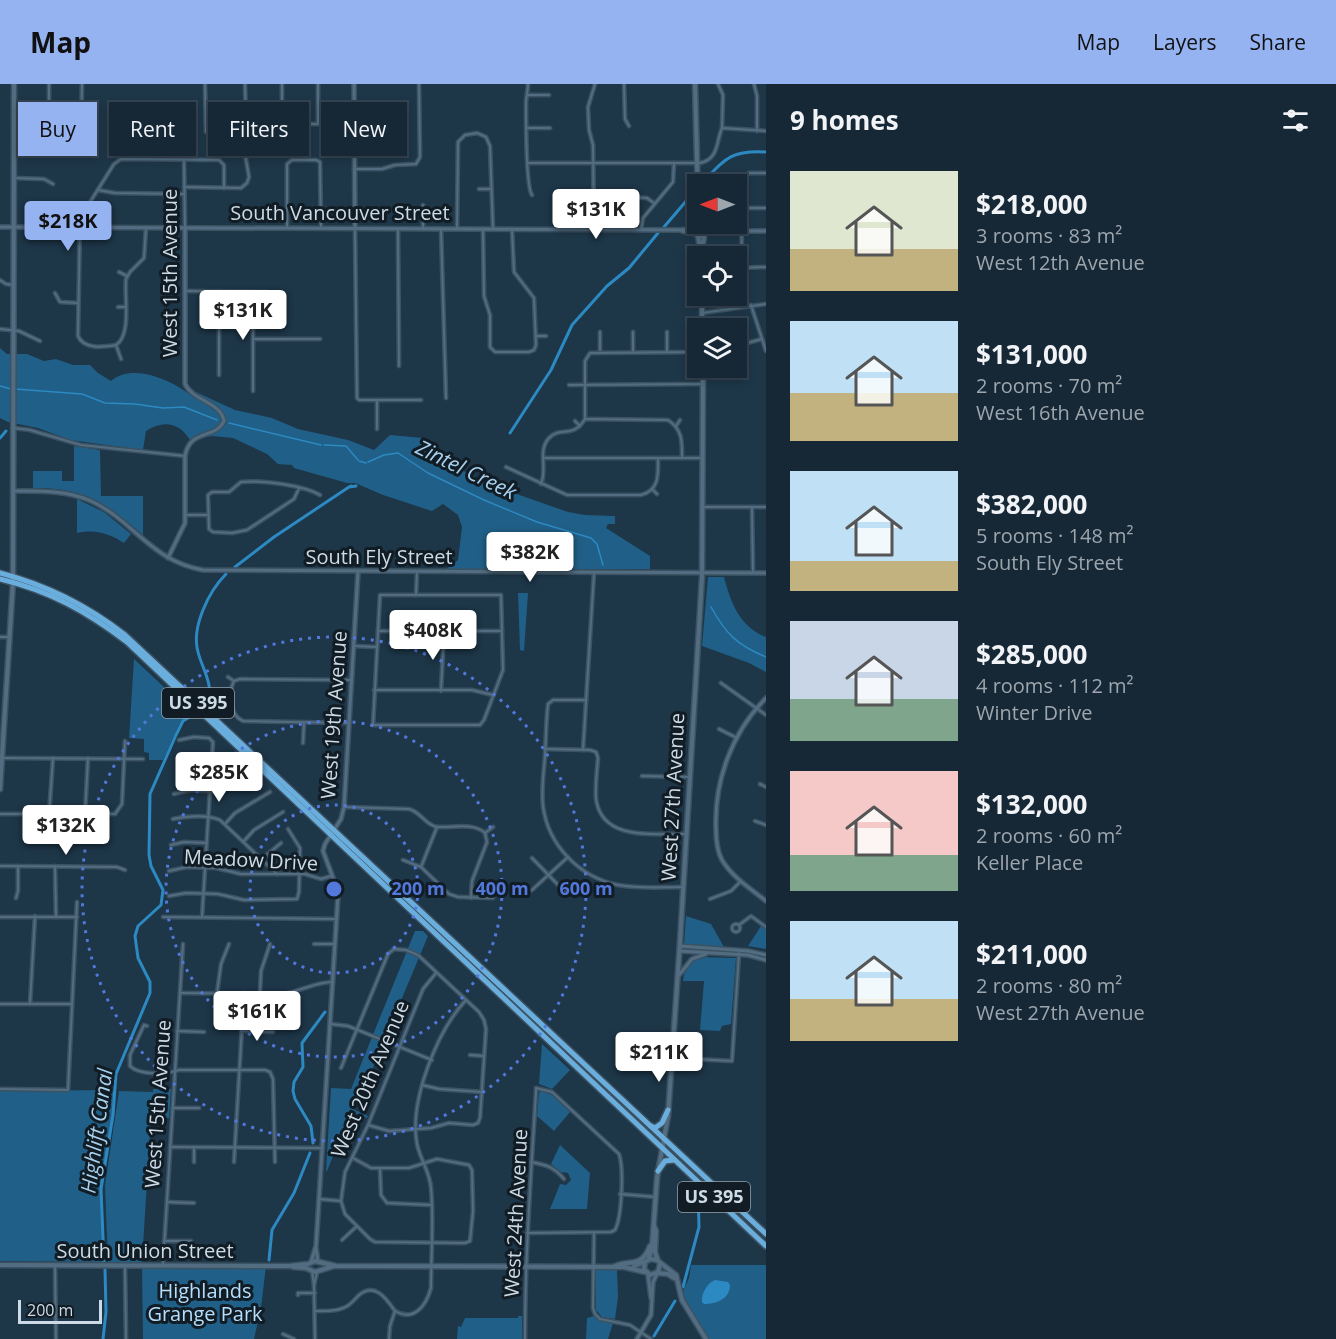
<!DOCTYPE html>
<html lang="en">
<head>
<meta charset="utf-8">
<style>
	body { margin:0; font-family:"Open Sans",sans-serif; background:#1f303e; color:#f1f3f6; height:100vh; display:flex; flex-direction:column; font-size:22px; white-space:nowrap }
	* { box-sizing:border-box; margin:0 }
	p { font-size:20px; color:#9ea6ad }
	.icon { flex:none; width:33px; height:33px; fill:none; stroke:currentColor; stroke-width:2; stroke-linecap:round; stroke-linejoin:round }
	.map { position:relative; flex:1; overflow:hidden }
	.sheet { display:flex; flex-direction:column; background:#162836; width:570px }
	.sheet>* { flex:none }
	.guide { position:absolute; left:18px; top:18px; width:570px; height:54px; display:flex; gap:12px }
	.needle { width:39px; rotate:270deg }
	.tools { position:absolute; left:687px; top:90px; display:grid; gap:12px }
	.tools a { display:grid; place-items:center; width:60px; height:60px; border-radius:0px; background:#162836; box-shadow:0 3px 9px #0003,0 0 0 2px #354451; font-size:30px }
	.scale { position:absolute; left:18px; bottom:15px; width:84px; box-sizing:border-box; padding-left:6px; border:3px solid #ccdbe6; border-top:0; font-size:16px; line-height:21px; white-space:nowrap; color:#ccdbe6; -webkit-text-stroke:4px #111c24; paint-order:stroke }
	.price { position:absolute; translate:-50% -51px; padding:0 14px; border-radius:6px; background:#fff; color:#222; font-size:20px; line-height:39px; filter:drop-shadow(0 2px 3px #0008) }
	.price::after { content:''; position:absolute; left:50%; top:36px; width:18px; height:14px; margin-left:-9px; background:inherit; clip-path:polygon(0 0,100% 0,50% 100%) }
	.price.selected { background:#95b2f1; color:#111 }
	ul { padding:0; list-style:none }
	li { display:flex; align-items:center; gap:18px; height:150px; padding:0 24px }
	li span { display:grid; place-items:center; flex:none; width:168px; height:120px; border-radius:0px; color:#555 }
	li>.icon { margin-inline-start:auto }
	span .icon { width:72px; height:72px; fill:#fffc; stroke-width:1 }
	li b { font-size:26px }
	h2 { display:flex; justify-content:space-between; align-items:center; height:72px; padding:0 24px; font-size:26px }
	.tag { padding:0 21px; border-radius:0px; background:#162836; box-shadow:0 3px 9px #0003,0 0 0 2px #354451; font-size:21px; line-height:54px }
	.tag.selected { background:#95b2f1; color:#111 }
	header { display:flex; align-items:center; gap:36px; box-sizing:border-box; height:84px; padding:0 30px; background:#95b2f1; color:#111 }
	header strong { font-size:28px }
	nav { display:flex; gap:33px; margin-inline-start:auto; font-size:21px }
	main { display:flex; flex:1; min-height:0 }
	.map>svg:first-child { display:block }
	.green { fill:#205f87 }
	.water { fill:#2c89c2 }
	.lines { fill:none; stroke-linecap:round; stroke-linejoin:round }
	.stream { stroke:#2c89c2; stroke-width:1.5 }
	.canal { stroke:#2c89c2; stroke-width:3 }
	.minor-casing { stroke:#3c5262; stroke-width:5 }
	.tertiary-casing { stroke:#3c5262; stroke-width:6 }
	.secondary-casing { stroke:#3c5262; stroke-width:7 }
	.trunk-casing { stroke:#3c5262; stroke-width:8 }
	.minor { stroke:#526d81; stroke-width:2 }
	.tertiary { stroke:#526d81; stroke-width:3 }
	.secondary { stroke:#526d81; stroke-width:4 }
	.trunk { stroke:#6aaede; stroke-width:5 }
	.ring { fill:none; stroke:#5278dc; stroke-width:3; stroke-dasharray:3 6 }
	.labels { text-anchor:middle; stroke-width:6; stroke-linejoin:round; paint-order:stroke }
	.shield { fill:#111c24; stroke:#94a2ac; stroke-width:1.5 }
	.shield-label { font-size:18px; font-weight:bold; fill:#ccdbe6 }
	.street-label { font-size:20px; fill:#ccdbe6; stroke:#111c24 }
	.park-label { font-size:20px; fill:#b5defd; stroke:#111c24 }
	.water-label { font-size:21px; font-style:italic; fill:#a7d0ee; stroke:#111c24 }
	.centre { fill:#5278dc; stroke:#111c24; stroke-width:3 }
	.ring-label { font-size:18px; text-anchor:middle; font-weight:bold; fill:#5278dc; stroke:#111c24; stroke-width:6; stroke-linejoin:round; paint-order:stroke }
</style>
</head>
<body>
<header>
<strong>Map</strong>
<nav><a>Map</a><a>Layers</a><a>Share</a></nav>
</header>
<main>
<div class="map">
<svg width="766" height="1255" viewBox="0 0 766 1255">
	<rect width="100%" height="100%" fill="#1d3648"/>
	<g class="green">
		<path d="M0,264L7,270H27L44,277L56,275L73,281H90L98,289L111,297C133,278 173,297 192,312L196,308L235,326L272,334L298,345L348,356L374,366L390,351L423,354L424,365L448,372L465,388L491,401L568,428L585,431L615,432V440H608L606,444L650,472V485H446L458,476L462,443L458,431L443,420L432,427L383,411L355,399H347L294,384L292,381L278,380L267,370L233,354L212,352L190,356C179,338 163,336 146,347L143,366L70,356L38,344L8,338L0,334Z"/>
		<path d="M74,362L100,366L101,412H143V451C104,418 86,404 33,404V387H62V397H74Z"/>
		<path d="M77,415L104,428L131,450L124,459C109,449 94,445 77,449Z"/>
		<path d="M708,493H724C731,519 739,542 766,553V588L749,579L702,562Z"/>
		<path d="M518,509H528L524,567L520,566Z"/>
		<path d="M134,575L193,630L183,636L179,641L163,676H149V669L144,668V655L129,654Z"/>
		<path d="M686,832L711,840L724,863L684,861Z"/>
		<path d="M761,842L766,845V865L748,862Z"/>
		<path d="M415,847H423L428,852L359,1017H356L353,1025L368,1032L367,1034L351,1028L327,1087H326L331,1004L351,1005Z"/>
		<path d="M701,873L736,874L731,940L722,942L720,947L700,946L704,897H683C684,884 690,878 701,873Z"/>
		<path d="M542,960L570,986L552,1005L539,1000Z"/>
		<path d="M153,1005H171L169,1034H151L142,1178H108L105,1101L119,1007L153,1008Z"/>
		<path d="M115,1006L102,1107L105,1178L0,1177V1007Z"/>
		<path d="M541,1007L552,1011L570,1028L554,1047L537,1032L539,1009Z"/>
		<path d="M560,1061L590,1089L587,1125H550L560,1100L566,1101L571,1096L568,1089L561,1088L551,1080Z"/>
		<path d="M691,1181H766V1255H709L686,1221L682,1209L689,1194Z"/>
		<path d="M142,1182H266L261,1224L254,1255H143Z"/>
		<path d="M596,1186H617L618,1213L615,1235L602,1233L596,1226Z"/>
		<path d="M518,1232H522V1255H457L458,1242L461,1243L465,1234H518Z"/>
		<path d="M594,1232L600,1237L613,1239L608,1255H586L587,1234Z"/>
	</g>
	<path class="water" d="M715,1196L728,1198L730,1201C730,1215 716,1220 704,1220L702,1218C701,1210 707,1199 715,1196Z"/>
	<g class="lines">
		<g class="stream">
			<path d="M0,302L11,305"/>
			<path d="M15,305L82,310L105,319L135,320L163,324L184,323L217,336"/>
			<path d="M229,339L321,361"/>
			<path d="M324,361L346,362L358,376"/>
			<path d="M359,377L366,379"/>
			<path d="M368,378L384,371L398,369L428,389L484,416L537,438L591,454L597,460L603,481"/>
			<path d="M349,403L351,401"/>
			<path d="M711,523C726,550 737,561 766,573"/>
		</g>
		<g class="canal">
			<path d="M701,100C725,75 730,66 766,68"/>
			<path d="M664,143L693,109"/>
			<path d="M510,349L551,286L572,241L607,202L629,184L658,149"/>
			<path d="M0,354L6,347"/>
			<path d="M235,483L274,453L349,403L356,402"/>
			<path d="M208,618C214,601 202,584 198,568C191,543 209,507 226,490"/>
			<path d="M313,1059L311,1042L295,1015L293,1007L294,998L303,983L302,959L325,928"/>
			<path d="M269,1176L272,1146L294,1109L310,1069"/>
			<path d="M104,1178L101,1105L113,1031L116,990L150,909V898L138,874L135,852L138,842L161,821L163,806L151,782L149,771L150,710L176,651L183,637L193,631"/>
			<path d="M683,1203L699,1143L698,1108"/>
			<path d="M654,1252L675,1217"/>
			<path d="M103,1255L106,1228L105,1185"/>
		</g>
		<defs>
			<g id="minor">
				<path d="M205,0L206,48"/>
				<path d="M282,0V39"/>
				<path d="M318,0V39"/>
				<path d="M528,0C528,7 526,13 526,19C526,34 526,103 532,111"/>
				<path d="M624,0L625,35L629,42"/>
				<path d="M718,0L723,11L722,44"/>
				<path d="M754,0L757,12V47"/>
				<path d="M527,11H549"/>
				<path d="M246,40H354"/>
				<path d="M527,44H550"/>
				<path d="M49,54V0"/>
				<path d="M16,55L81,54L82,0"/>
				<path d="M184,76L185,144"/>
				<path d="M528,79H700C719,75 716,58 722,44L766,47"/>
				<path d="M354,85H382L395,81L416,80L420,73L419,0"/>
				<path d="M14,94L44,95L53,100"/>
				<path d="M184,103L241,104L247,99L249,93L243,58L246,40L245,0"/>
				<path d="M479,105H491"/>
				<path d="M98,106L115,109L184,110"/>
				<path d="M629,113L647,114L654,119"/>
				<path d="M423,121V145"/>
				<path d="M741,124H766"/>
				<path d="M287,144V80L292,76H316L320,78L321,143"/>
				<path d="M355,145L357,314L359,316H421"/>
				<path d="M398,145L399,282"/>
				<path d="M441,145L446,314"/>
				<path d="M457,145L458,58L465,51L477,49L486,53L490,62L493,145"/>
				<path d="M483,145L484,212L490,231V263L495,268H529L534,266L536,261L534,214L514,188L512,145"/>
				<path d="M594,145L593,61L589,46L588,23L595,0"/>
				<path d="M641,146L643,134L673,98L674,79"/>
				<path d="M742,183L741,96L749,89H766"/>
				<path d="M736,184L766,183"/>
				<path d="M119,188L127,192"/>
				<path d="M0,196L6,200L14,201"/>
				<path d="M185,207L268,208"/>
				<path d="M219,207V291"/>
				<path d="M55,209L60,218L78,219"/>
				<path d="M751,221L766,267"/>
				<path d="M118,223H126"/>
				<path d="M702,229L766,220"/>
				<path d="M0,245L19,247L40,257"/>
				<path d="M633,248V267"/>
				<path d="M667,248V268"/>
				<path d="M536,252H546"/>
				<path d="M253,255H320"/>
				<path d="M116,261C104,263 84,266 78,252L80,134L114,80L121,75L219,76L224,81V104"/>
				<path d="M116,261C132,251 124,212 126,195L130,188L144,174L146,144"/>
				<path d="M116,261L121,275"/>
				<path d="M736,262L762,255"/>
				<path d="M600,266V248"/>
				<path d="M569,301L703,300"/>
				<path d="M253,307V208"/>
				<path d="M585,335V277L590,269L698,268"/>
				<path d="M575,337L580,342"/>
				<path d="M676,342L680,336"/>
				<path d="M14,344L30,346L81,361L185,372"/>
				<path d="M377,345V317"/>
				<path d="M544,374H703"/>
				<path d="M506,383L567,411H641C660,406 658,390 658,374"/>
				<path d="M541,400C548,385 537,367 549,354C560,342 573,355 585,335L668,336C683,346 682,358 682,374"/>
				<path d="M299,404L294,415L247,446L232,449L213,448L209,445L208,411L212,408H229L241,398C262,396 303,401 320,411"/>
				<path d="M652,405L657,410"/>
				<path d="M703,423H766"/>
				<path d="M752,423L753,489"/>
				<path d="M186,431H207"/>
				<path d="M380,511H501L503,586L484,636L480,641H373Z"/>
				<path d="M416,511L417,488"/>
				<path d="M378,547H502"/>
				<path d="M0,553H9"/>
				<path d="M354,562L377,563"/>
				<path d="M228,593L234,597"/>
				<path d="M234,597C228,609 229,631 243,637L348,639"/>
				<path d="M234,597L240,595L351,596"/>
				<path d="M721,599L766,631"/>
				<path d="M374,606H472L493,611"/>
				<path d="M441,607L444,548"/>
				<path d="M586,616H553L548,620C546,637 546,654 545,671C544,688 541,705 543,722C548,761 579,793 618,801C639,805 661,803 683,803"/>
				<path d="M719,645L737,654"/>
				<path d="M179,656L194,653L209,654L213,658L202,833"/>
				<path d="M303,659L304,639"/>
				<path d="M545,665L590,666L596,668L598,674C597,687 595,702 596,715C602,758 655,749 686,750"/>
				<path d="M583,666L594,489"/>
				<path d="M235,672L234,678L244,692"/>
				<path d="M2,674L143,675"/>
				<path d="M178,684L193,681L211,682"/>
				<path d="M642,692L689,693"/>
				<path d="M760,700L766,703"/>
				<path d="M174,710L192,706L217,708L251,687"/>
				<path d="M344,723L409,725C421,728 425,741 437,743C452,744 473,738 485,749"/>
				<path d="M0,730H115L122,720L125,657"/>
				<path d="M49,731L53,674"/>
				<path d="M173,735C188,732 205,730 220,736L277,790"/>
				<path d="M755,737L766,741"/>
				<path d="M225,740L235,729L270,708"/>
				<path d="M84,749L88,674"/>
				<path d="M485,749L493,743"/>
				<path d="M244,757L254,746L283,728"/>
				<path d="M171,761L184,758L207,759"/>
				<path d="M263,774L281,759"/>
				<path d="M532,774L565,808"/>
				<path d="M403,776L421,783L449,810L458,813L493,814"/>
				<path d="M0,782L117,783L125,786"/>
				<path d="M55,782L56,833"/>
				<path d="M421,783L437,743"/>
				<path d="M169,787L187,783L216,784L241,790H305L321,795L331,792"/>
				<path d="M532,806L568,773"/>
				<path d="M169,812L186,809L218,810L244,816L297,815L299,808L300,764L288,745"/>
				<path d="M16,814L18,807V782"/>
				<path d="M471,814L472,797L487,758L485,749"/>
				<path d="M710,815L731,807L741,797"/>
				<path d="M0,833H77"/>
				<path d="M163,833L337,835"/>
				<circle cx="736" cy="844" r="4"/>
				<path d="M739,841L751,832L766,843"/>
				<path d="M314,860H335"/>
				<path d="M180,909L281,910C300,908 314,898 333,898"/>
				<path d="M217,909L221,880L229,860"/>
				<path d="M260,909L261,887L270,860"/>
				<path d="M0,920H72"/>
				<path d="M30,920L35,832"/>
				<path d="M331,940L348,942L432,976"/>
				<path d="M147,942L144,941L130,971V982C140,992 167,990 179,986H265L270,988L273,995L275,1078"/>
				<path d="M177,947L204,948"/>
				<path d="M241,947L273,948"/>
				<path d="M470,971L484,972"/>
				<path d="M639,972L732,977L739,869"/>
				<path d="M341,984L388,870L394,865L406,866L418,871L479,928L484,936L486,945L480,1034L478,1039L473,1041L449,1039L431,1044L389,1047L368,1041"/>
				<path d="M422,1001L439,1005L482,1008"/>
				<path d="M0,1005L68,1006L77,818"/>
				<path d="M173,1024H199"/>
				<path d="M170,1063L322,1064"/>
				<path d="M194,1078V1064"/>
				<path d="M234,1078L244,909"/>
				<path d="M531,1078C547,1081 554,1083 564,1095"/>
				<path d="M380,1085L381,1111L387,1119L431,1121"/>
				<path d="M620,1110L656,1113"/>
				<path d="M319,1115L341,1117L345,1130L370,1155L375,1158L465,1159L470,1157L473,1127L472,1086L469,1081L437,1075L409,1084H371L353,1074"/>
				<path d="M341,1117L345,1088L368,1041L423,905L436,889"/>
				<path d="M167,1118L194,1119"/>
				<path d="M594,1149L593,1224L595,1230L600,1235L630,1241L651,1255"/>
				<path d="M342,1156L357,1142"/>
				<path d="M164,1157H191"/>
				<path d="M163,1180L183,860"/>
				<path d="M55,1181L56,1255"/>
				<path d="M125,1183L126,1255"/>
				<path d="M312,1187L314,1201L315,1255"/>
				<path d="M314,1201L317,1189"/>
				<path d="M298,1211V1209H315"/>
				<path d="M315,1227C324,1227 334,1228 343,1224C350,1222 353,1217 358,1212C374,1197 386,1214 395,1227"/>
				<path d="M395,1227C414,1238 426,1222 431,1204C431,1173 434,1134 431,1104C430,1088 420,1075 417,1060C409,1017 437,947 466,916"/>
				<path d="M283,1250L294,1255"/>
				<path d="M389,1255L390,1242L395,1227"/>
				<path d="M525,1255C525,1172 531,1090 536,1008V1004L552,1008L619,1070C624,1084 622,1133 615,1146L611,1148L527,1149"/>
			</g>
			<g id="tertiary">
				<path d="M354,0L355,144"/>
				<path d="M0,143L680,146L696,144"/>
				<path d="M704,144L720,147H766"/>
				<path d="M682,147L696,150"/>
				<path d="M705,149L720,147"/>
				<path d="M14,407C40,407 67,406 91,417C134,437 151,477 203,486L766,489"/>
				<path d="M168,474L185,439V372C190,344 215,356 224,337C221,318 193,317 185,300V144"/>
				<path d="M766,614C732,648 714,697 716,745C716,755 717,767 722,776C732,793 751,805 766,817"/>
				<path d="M680,862L748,867L766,871"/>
				<path d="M680,867L748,871L766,876"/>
				<path d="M679,891L692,875L706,870"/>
				<path d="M316,1164L318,1178"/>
				<path d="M311,1178L316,1162L319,1115L338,811L335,799L323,767L325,760L341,735L344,723L358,488"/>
				<path d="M648,1191L651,1214"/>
				<path d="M637,1255L651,1231L653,1198L657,1190"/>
			</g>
			<g id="secondary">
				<path d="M695,0L698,114"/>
				<path d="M698,152L701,169"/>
				<path d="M701,171L705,147L702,143L696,144L697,151L701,152L704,150"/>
				<path d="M702,212V244"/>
				<path d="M0,705L13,498L14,0"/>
				<path d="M654,1142L656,1147L655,1168L658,1177L676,1191L682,1216L706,1255"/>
				<path d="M648,1176L652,1164L657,1094L668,1032L680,858L702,493L703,284"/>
				<path d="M645,1178L644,1185L650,1191L658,1188L660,1180"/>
				<path d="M0,1181L289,1182L308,1180L315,1177L336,1182L624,1183L645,1188"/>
				<path d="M634,1182L651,1175L657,1176"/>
				<path d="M293,1183L306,1184L315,1188L334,1182"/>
				<path d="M613,1183C628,1175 642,1185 650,1162"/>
				<path d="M657,1189L668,1190L674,1194"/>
			</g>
			<g id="trunk">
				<path d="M0,489C46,501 88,522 125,551L766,1150"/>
				<path d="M0,495C50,507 86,527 127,558L766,1162"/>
				<path d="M651,1042L655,1044L662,1039L668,1026"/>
				<path d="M658,1087L665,1077L674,1076"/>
			</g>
		</defs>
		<use href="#minor" class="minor-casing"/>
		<use href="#tertiary" class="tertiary-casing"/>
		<use href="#secondary" class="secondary-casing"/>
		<use href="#trunk" class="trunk-casing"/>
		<use href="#minor" class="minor"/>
		<use href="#tertiary" class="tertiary"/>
		<use href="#secondary" class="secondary"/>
		<use href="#trunk" class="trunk"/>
	</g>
	<g class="ring">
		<circle cx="334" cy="805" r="84"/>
		<circle cx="334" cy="805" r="168"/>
		<circle cx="334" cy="805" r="252"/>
	</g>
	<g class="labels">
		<g class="shield">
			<rect x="162" y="604" width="72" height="30" rx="4.5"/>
			<rect x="678" y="1098" width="72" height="30" rx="4.5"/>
		</g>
		<g class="shield-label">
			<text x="198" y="625">US 395</text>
			<text x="714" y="1119">US 395</text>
		</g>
		<g class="street-label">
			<text x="340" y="136">South Vancouver Street</text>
			<text transform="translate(170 189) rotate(-90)" y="7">West 15th Avenue</text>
			<text x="379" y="480">South Ely Street</text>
			<text transform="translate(334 631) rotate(-86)" y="7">West 19th Avenue</text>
			<text transform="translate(673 713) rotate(-87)" y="7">West 27th Avenue</text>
			<text transform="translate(251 776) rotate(3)" y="7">Meadow Drive</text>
			<text transform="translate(370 995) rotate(-67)" y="7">West 20th Avenue</text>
			<text transform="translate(158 1020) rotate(-86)" y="7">West 15th Avenue</text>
			<text transform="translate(516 1129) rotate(-87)" y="7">West 24th Avenue</text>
			<text x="145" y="1174">South Union Street</text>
		</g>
		<g class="park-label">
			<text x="205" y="1214">Highlands<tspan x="205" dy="23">Grange Park</tspan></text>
		</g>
		<g class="water-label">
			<text transform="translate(466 386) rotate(26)" y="7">Zintel Creek</text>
			<text transform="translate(97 1047) rotate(-82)" y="7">Highlift Canal</text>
		</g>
	</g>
	<circle cx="334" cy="805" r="9" class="centre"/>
	<g class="ring-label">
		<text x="418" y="811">200 m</text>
		<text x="502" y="811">400 m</text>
		<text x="586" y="811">600 m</text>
	</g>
</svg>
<div class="tools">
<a><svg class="needle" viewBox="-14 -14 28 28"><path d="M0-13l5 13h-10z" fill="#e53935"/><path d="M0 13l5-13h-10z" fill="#9ea6ad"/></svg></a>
<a><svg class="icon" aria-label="locate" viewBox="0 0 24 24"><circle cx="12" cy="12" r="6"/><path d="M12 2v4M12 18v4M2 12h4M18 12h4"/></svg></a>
<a><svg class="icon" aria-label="layers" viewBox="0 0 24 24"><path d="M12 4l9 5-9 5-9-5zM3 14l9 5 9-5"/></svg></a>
</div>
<div class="scale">200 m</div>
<b class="price" style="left:596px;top:156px">$131K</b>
<b class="price selected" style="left:68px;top:168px">$218K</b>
<b class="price" style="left:243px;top:257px">$131K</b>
<b class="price" style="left:530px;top:499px">$382K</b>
<b class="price" style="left:433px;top:577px">$408K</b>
<b class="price" style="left:219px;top:719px">$285K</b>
<b class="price" style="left:66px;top:772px">$132K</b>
<b class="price" style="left:257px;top:958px">$161K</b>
<b class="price" style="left:659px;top:999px">$211K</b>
<div class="guide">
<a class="tag selected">Buy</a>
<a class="tag">Rent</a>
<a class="tag">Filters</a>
<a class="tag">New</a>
</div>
</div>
<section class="sheet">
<h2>9 homes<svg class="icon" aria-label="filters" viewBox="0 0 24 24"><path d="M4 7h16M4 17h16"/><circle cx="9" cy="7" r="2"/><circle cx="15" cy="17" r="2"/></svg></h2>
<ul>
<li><span style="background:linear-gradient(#dfe7d0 65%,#c2b280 0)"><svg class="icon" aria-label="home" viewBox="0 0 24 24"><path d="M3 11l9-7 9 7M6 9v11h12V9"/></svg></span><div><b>$218,000</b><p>3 rooms · 83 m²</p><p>West 12th Avenue</p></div></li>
<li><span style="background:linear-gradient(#bfe0f5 60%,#c2b280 0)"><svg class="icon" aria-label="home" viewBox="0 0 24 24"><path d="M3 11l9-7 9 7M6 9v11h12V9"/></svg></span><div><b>$131,000</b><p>2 rooms · 70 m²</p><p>West 16th Avenue</p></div></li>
<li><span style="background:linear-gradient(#bfe0f5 75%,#c2b280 0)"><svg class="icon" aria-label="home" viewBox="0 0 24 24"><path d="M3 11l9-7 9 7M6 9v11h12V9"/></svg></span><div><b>$382,000</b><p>5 rooms · 148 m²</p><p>South Ely Street</p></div></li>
<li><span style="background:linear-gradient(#c9d6e8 65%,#7fa58c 0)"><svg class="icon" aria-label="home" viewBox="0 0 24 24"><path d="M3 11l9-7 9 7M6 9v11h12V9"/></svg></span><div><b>$285,000</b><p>4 rooms · 112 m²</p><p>Winter Drive</p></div></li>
<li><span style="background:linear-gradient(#f6c9c9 70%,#7fa58c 0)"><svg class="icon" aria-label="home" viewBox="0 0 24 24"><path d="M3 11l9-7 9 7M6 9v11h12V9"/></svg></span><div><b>$132,000</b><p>2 rooms · 60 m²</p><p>Keller Place</p></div></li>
<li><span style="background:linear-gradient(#bfe0f5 65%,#c2b280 0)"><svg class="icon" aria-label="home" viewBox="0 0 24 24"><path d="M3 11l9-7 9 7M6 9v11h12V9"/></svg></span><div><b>$211,000</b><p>2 rooms · 80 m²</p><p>West 27th Avenue</p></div></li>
</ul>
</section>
</main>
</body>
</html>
